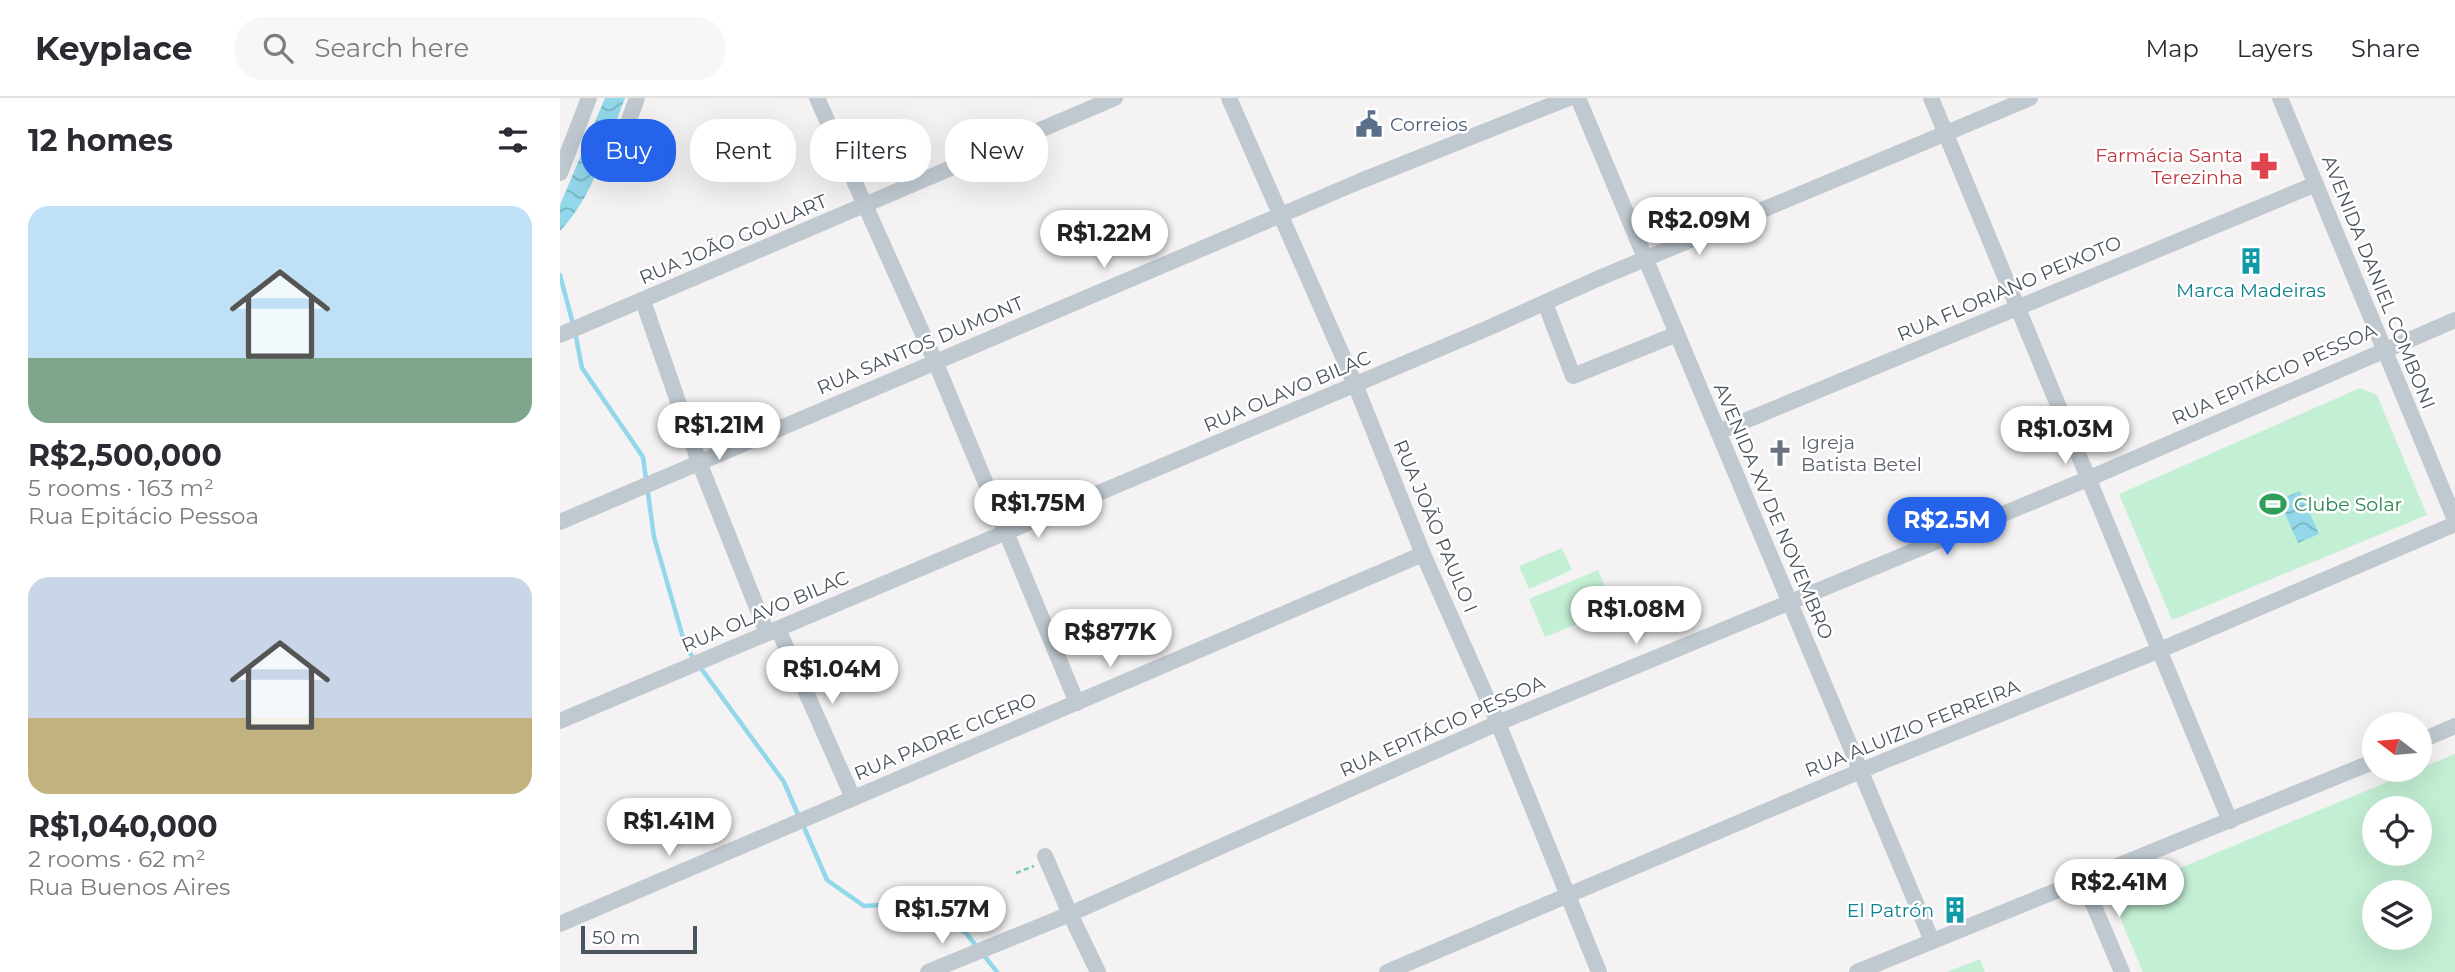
<!DOCTYPE html>
<html lang="en">
<head>
<meta charset="utf-8">
<style>
	body { margin:0; font-family:Montserrat,sans-serif; background:#f7f7f7; color:#2b2b33; height:100vh; display:flex; flex-direction:column; font-size:26px; white-space:nowrap }
	* { box-sizing:border-box; margin:0 }
	p { font-size:23px; color:#7c7c81 }
	.icon { flex:none; width:38px; height:38px; fill:none; stroke:currentColor; stroke-width:2; stroke-linecap:round; stroke-linejoin:round }
	.map { position:relative; flex:1; overflow:hidden }
	.sheet { display:flex; flex-direction:column; background:#fff; width:560px }
	.sheet>* { flex:none }
	.hud { position:absolute; left:21px; top:21px; width:665px; height:63px; display:flex; gap:14px }
	.needle { width:46px; rotate:286deg }
	.fabs { position:absolute; left:1802px; top:614px; display:grid; gap:14px }
	.fabs a { display:grid; place-items:center; width:70px; height:70px; border-radius:50%; background:#fff; box-shadow:0 7px 28px #0002; font-size:35px }
	.scale { position:absolute; left:21px; bottom:18px; width:116px; box-sizing:border-box; padding-left:7px; border:4px solid #4a555f; border-top:0; font-size:19px; line-height:24px; white-space:nowrap; color:#4a555f; -webkit-text-stroke:5px #fff; paint-order:stroke }
	.price { position:absolute; translate:-50% -60px; padding:0 16px; border-radius:24px; background:#fff; color:#222; font-size:23px; line-height:46px; filter:drop-shadow(0 2px 4px #0008) }
	.price::after { content:''; position:absolute; left:50%; top:42px; width:21px; height:16px; margin-left:-10px; background:inherit; clip-path:polygon(0 0,100% 0,50% 100%) }
	.price.active { background:#2563eb; color:#fff }
	ul { padding:0; list-style:none }
	li { display:grid; align-content:center; gap:14px; height:371px; padding:0 28px }
	li span { display:grid; place-items:center; height:217px; border-radius:21px; color:#555 }
	li>.icon { margin-inline-start:auto }
	span .icon { width:126px; height:126px; fill:#fffc; stroke-width:1 }
	li b { font-size:30px }
	h2 { display:flex; justify-content:space-between; align-items:center; height:84px; padding:0 28px; font-size:30px }
	.pill { padding:0 24px; border-radius:28px; background:#fff; box-shadow:0 7px 28px #0002; font-size:24px; line-height:63px }
	.pill.active { background:#2563eb; color:#fff }
	header { display:flex; align-items:center; gap:42px; box-sizing:border-box; height:98px; padding:0 35px; background:#fff; border-bottom:2px solid #e1e1e2 }
	header strong { font-size:33px }
	nav { display:flex; gap:38px; margin-inline-start:auto; font-size:24px }
	.search { width:490px; height:63px; background:#f7f7f7; display:flex; align-items:center; gap:18px; box-sizing:border-box; padding:0 24px; border-radius:28px; color:#7c7c81; font-size:26px }
	main { display:flex; flex:1; min-height:0 }
	.map>svg:first-child { display:block }
	.pitch { fill:#c3efd4; fill-rule:evenodd }
	.water { fill:url(#water-waves) }
	.lines { fill:none; stroke-linecap:round; stroke-linejoin:round }
	.stream { stroke:#92d8ea; stroke-width:4.5 }
	.path { stroke:#7ccca5; stroke-width:2.5; stroke-dasharray:5 3.5; stroke-linecap:butt }
	.minor { stroke:#c0c9d0; stroke-width:16 }
	.labels { text-anchor:middle; stroke-width:5; stroke-linejoin:round; paint-order:stroke }
	.service-label { font-size:19px; fill:#4e5e75; stroke:#fff; text-anchor:start }
	.health-label { font-size:19px; fill:#be3a42; stroke:#fff; text-anchor:end }
	.street-label { font-size:19px; fill:#4a555f; stroke:#fff }
	.culture-label { font-size:19px; fill:#0d838f; stroke:#fff }
	.worship-label { font-size:19px; fill:#5b616d; stroke:#fff; text-anchor:start }
	.leisure-label { font-size:19px; fill:#27864d; stroke:#fff; text-anchor:start }
</style>
</head>
<body>
<header>
<strong>Keyplace</strong>
<div class="search"><svg class="icon" aria-label="search" viewBox="0 0 24 24"><circle cx="10" cy="10" r="6"/><path d="M15 15l6 6"/></svg>Search here</div>
<nav><a>Map</a><a>Layers</a><a>Share</a></nav>
</header>
<main>
<section class="sheet">
<h2>12 homes<svg class="icon" aria-label="filters" viewBox="0 0 24 24"><path d="M4 7h16M4 17h16"/><circle cx="9" cy="7" r="2"/><circle cx="15" cy="17" r="2"/></svg></h2>
<ul>
<li><span style="background:linear-gradient(#bfe0f5 70%,#7fa58c 0)"><svg class="icon" aria-label="home" viewBox="0 0 24 24"><path d="M3 11l9-7 9 7M6 9v11h12V9"/></svg></span><div><b>R$2,500,000</b><p>5 rooms · 163 m²</p><p>Rua Epitácio Pessoa</p></div></li>
<li><span style="background:linear-gradient(#c9d6e8 65%,#c2b280 0)"><svg class="icon" aria-label="home" viewBox="0 0 24 24"><path d="M3 11l9-7 9 7M6 9v11h12V9"/></svg></span><div><b>R$1,040,000</b><p>2 rooms · 62 m²</p><p>Rua Buenos Aires</p></div></li>
</ul>
</section>
<div class="map">
<svg width="1895" height="874" viewBox="0 0 1895 874">
	<defs>
		<pattern id="water-waves" width="16" height="10" patternUnits="userSpaceOnUse" patternTransform="scale(1.75)"><rect width="16" height="10" fill="#92d8ea"/><path d="M0 5q4-4 8 0t8 0" fill="none" stroke="#79b2c1"/></pattern>
	</defs>
	<rect width="100%" height="100%" fill="#f4f2f2"/>
	<g class="pitch">
		<path d="M1800,290L1817,297L1867,417L1612,522L1559,396Z"/>
		<path d="M1002,450L1012,472L969,491L959,468Z"/>
		<path d="M1038,472L1054,511L985,539L969,501Z"/>
		<path d="M1895,656V874H1583L1553,803L1554,791L1559,788L1562,794ZM1815,710H1860V756H1815ZM1815,794H1860V840H1815Z"/>
		<path d="M1420,861L1425,874H1387Z"/>
	</g>
	<g class="water">
		<path d="M45,0H65C47,45 34,98 0,133V107Z"/>
		<path d="M1740,393L1759,436L1738,445L1719,402Z"/>
	</g>
	<g class="lines">
		<g class="stream">
			<path d="M0,177L13,226"/>
			<path d="M15,234L22,270L83,359L94,439L126,550L135,562"/>
			<path d="M140,569L224,684L239,719"/>
			<path d="M243,727L267,782L304,808L353,805L406,835L417,849"/>
			<path d="M422,855L437,874"/>
		</g>
		<path class="path" d="M456,775L474,768"/>
		<g class="minor">
			<path d="M257,0L375,263L517,605"/>
			<path d="M669,0L795,286L863,456L938,625L1039,874"/>
			<path d="M1018,0L1372,843"/>
			<path d="M1371,0L1670,723"/>
			<path d="M1720,0L1895,422"/>
			<path d="M69,22L77,0"/>
			<path d="M0,75L29,0"/>
			<path d="M83,203L139,364L207,535"/>
			<path d="M985,205L1013,278L1117,236"/>
			<path d="M0,237L555,0"/>
			<path d="M1158,334L1756,86"/>
			<path d="M0,424L803,82L1009,0"/>
			<path d="M218,531L293,700"/>
			<path d="M0,623L926,231L1037,181L1470,0"/>
			<path d="M1860,643L1895,628"/>
			<path d="M485,758L510,816L538,874"/>
			<path d="M1523,782L1562,874"/>
			<path d="M0,826L863,456"/>
			<path d="M368,874L510,816L938,625L1530,380L1895,222"/>
			<path d="M827,874L1324,663L1600,552L1895,426"/>
			<path d="M1297,874L1815,663"/>
		</g>
	</g>
	<defs>
		<symbol id="civic-bare" viewBox="-9 -9 18 18"><path d="M-.6-6.5H3V-4.5H.6V-3L4-1V1h2V6H-6V1h2V-1L-.6-3ZM-1.2 2.5V6h2.4V2.5Z" fill="#5c6f8a" stroke="#fff" stroke-width="2.5" paint-order="stroke"/></symbol>
		<symbol id="pharmacy-bare" viewBox="-9 -9 18 18"><path d="M-2-6h4v4h4v4h-4v4h-4v-4h-4v-4h4Z" fill="#e0444e" stroke="#fff" stroke-width="2.5" paint-order="stroke"/></symbol>
		<symbol id="building-bare" viewBox="-9 -9 18 18"><path d="M-4-6H4V6H1V3H-1V6H-4ZM-2.5-4.3h1.7v1.8h-1.7ZM.8-4.3h1.7v1.8H.8ZM-2.5-1h1.7V.8h-1.7ZM.8-1h1.7V.8H.8Z" fill="#0f9aa8" stroke="#fff" stroke-width="2.5" paint-order="stroke"/></symbol>
		<symbol id="church-bare" viewBox="-9 -9 18 18"><path d="M-1.2-6h2.4v3.5h3.3v2.4h-3.3V6h-2.4V-.1h-3.3v-2.4h3.3Z" fill="#6b7280" stroke="#fff" stroke-width="2.5" paint-order="stroke"/></symbol>
		<symbol id="stadium-bare" viewBox="-9 -9 18 18"><path d="M0-5a6.5 5 0 1 0 0 10a6.5 5 0 1 0 0-10ZM-3.5-1.8h7v3.6h-7Z" fill="#2e9e5b" stroke="#fff" stroke-width="2.5" paint-order="stroke"/></symbol>
	</defs>
	<g fill-rule="evenodd">
		<use href="#civic-bare" x="790" y="7" width="38" height="38"/>
		<use href="#pharmacy-bare" x="1685" y="49" width="38" height="38"/>
		<use href="#building-bare" x="1672" y="144" width="38" height="38"/>
		<use href="#church-bare" x="1201" y="336" width="38" height="38"/>
		<use href="#stadium-bare" x="1694" y="387" width="38" height="38"/>
		<use href="#building-bare" x="1376" y="793" width="38" height="38"/>
	</g>
	<g class="labels">
		<g class="service-label">
			<text x="830" y="33">Correios</text>
		</g>
		<g class="health-label">
			<text x="1683" y="64">Farmácia Santa<tspan x="1683" dy="22">Terezinha</tspan></text>
		</g>
		<g class="street-label">
			<text transform="translate(173 141) rotate(-23)" y="7">RUA JOÃO GOULART</text>
			<text transform="translate(1819 184) rotate(68)" y="7">AVENIDA DANIEL COMBONI</text>
			<text transform="translate(1449 190) rotate(-23)" y="7">RUA FLORIANO PEIXOTO</text>
			<text transform="translate(360 247) rotate(-23)" y="7">RUA SANTOS DUMONT</text>
			<text transform="translate(1714 276) rotate(-24)" y="7">RUA EPITÁCIO PESSOA</text>
			<text transform="translate(727 293) rotate(-23)" y="7">RUA OLAVO BILAC</text>
			<text transform="translate(1214 413) rotate(67)" y="7">AVENIDA XV DE NOVEMBRO</text>
			<text transform="translate(876 428) rotate(67)" y="7">RUA JOÃO PAULO I</text>
			<text transform="translate(205 513) rotate(-23)" y="7">RUA OLAVO BILAC</text>
			<text transform="translate(882 628) rotate(-24)" y="7">RUA EPITÁCIO PESSOA</text>
			<text transform="translate(1352 630) rotate(-22)" y="7">RUA ALUIZIO FERREIRA</text>
			<text transform="translate(385 638) rotate(-23)" y="7">RUA PADRE CICERO</text>
		</g>
		<g class="culture-label">
			<text x="1691" y="199">Marca Madeiras</text>
			<text x="1374" y="819" text-anchor="end">El Patrón</text>
		</g>
		<g class="worship-label">
			<text x="1241" y="351">Igreja<tspan x="1241" dy="22">Batista Betel</tspan></text>
		</g>
		<g class="leisure-label">
			<text x="1734" y="413">Clube Solar</text>
		</g>
	</g>
</svg>
<div class="fabs">
<a><svg class="needle" viewBox="-14 -14 28 28"><path d="M0-13l5 13h-10z" fill="#e53935"/><path d="M0 13l5-13h-10z" fill="#7c7c81"/></svg></a>
<a><svg class="icon" aria-label="locate" viewBox="0 0 24 24"><circle cx="12" cy="12" r="6"/><path d="M12 2v4M12 18v4M2 12h4M18 12h4"/></svg></a>
<a><svg class="icon" aria-label="layers" viewBox="0 0 24 24"><path d="M12 4l9 5-9 5-9-5zM3 14l9 5 9-5"/></svg></a>
</div>
<div class="scale">50 m</div>
<b class="price" style="left:1139px;top:159px">R$2.09M</b>
<b class="price" style="left:544px;top:172px">R$1.22M</b>
<b class="price" style="left:159px;top:364px">R$1.21M</b>
<b class="price" style="left:1505px;top:368px">R$1.03M</b>
<b class="price" style="left:478px;top:442px">R$1.75M</b>
<b class="price active" style="left:1387px;top:459px">R$2.5M</b>
<b class="price" style="left:1076px;top:548px">R$1.08M</b>
<b class="price" style="left:550px;top:571px">R$877K</b>
<b class="price" style="left:272px;top:608px">R$1.04M</b>
<b class="price" style="left:109px;top:760px">R$1.41M</b>
<b class="price" style="left:1559px;top:821px">R$2.41M</b>
<b class="price" style="left:382px;top:848px">R$1.57M</b>
<div class="hud">
<a class="pill active">Buy</a>
<a class="pill">Rent</a>
<a class="pill">Filters</a>
<a class="pill">New</a>
</div>
</div>
</main>
</body>
</html>
